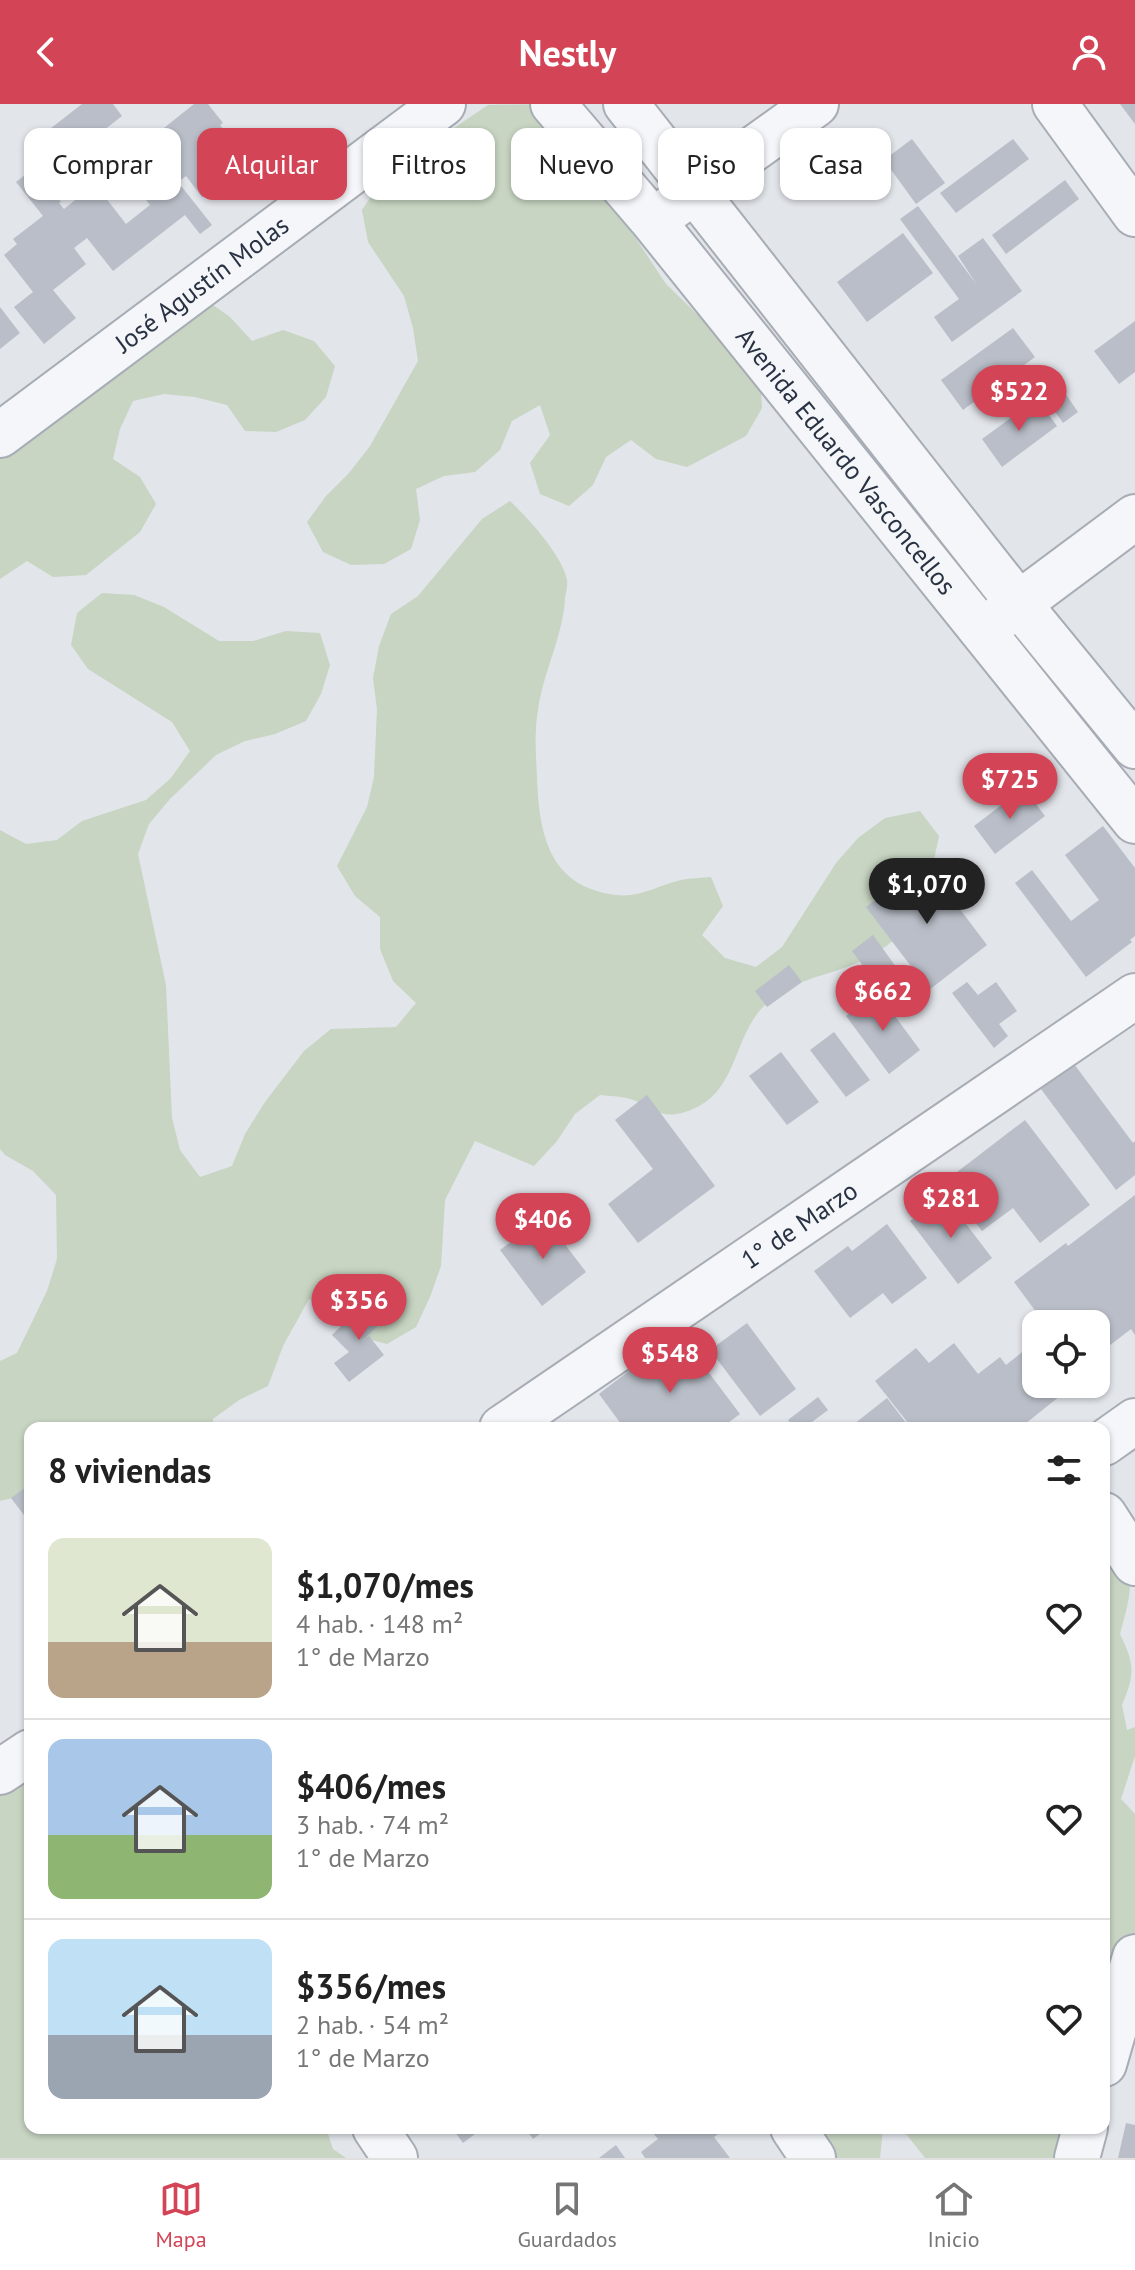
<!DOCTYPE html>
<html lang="es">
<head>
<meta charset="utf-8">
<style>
	body { margin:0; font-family:"PT Sans",sans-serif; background:#f2f2f2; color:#222; height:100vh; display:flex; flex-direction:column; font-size:30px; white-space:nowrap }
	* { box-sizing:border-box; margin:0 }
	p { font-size:26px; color:#767676 }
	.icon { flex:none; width:44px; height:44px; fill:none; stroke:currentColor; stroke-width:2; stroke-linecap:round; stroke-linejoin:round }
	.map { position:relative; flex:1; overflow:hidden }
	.drawer { position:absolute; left:24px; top:1318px; width:1086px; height:712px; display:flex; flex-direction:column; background:#fff; border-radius:16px; box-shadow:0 2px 6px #0004 }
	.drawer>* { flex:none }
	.top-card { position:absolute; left:24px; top:24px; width:1088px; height:72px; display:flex; gap:16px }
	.controls { position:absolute; left:1022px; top:1206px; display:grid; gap:16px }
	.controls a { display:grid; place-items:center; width:88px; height:88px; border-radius:16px; background:#fff; box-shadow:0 2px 6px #0004; font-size:40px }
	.price { position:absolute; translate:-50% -68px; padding:0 18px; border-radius:28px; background:#d24456; color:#fff; font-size:26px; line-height:52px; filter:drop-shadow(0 2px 4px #0008) }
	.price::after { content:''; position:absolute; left:50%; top:48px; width:24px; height:18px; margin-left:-12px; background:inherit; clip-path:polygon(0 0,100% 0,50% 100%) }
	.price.current { background:#222; color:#fff }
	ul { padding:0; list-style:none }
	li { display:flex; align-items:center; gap:24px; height:200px; padding:0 24px }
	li+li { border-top:2px solid #e0e0e0 }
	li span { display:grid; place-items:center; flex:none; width:224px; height:160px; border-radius:16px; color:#555 }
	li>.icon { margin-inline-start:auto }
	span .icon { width:96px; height:96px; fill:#fffc; stroke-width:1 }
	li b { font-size:34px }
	h2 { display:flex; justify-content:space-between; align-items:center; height:96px; padding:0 24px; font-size:34px }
	.tag { padding:0 28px; border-radius:16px; background:#fff; box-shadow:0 2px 6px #0004; font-size:28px; line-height:72px }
	.tag.current { background:#d24456; color:#fff }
	header { display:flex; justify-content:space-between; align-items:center; height:104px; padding:0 24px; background:#d24456; color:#fff; font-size:36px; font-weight:700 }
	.dock { display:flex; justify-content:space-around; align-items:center; height:112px; border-top:2px solid #e0e0e0; background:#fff; font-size:22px; color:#767676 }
	.dock a { display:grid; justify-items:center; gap:4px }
	.dock .current { color:#d24456 }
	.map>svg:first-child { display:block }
	.green { fill:#c7d5c2 }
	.building { fill:#b9bec8 }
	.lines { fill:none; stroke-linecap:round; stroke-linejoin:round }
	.minor-casing { stroke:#a7acb5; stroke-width:48 }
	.minor { stroke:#f4f6f9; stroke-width:44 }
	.labels { text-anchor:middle; stroke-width:6; stroke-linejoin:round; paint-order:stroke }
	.street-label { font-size:26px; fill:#293243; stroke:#f1f4f8 }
</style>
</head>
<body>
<header><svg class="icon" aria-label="back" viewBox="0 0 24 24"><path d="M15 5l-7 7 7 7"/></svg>Nestly<svg class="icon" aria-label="person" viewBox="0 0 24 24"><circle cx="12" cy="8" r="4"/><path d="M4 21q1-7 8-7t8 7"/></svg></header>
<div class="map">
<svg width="1135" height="2054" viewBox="0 0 1135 2054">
	<rect width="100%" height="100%" fill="#e2e5ea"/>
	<g class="green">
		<path d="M546,0L565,15L631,127L666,180L760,271L762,304L746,332L687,363L656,355L631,336L606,353L593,381L569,402L540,390L530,359L550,331L540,301L512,317L500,346L475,368L444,372L416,385L420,416L411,445L384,460L351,461L323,448L307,418L326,392L349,369L370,342L418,257L413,224L404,192L368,138L362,106L381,78L405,57L488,1Z"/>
		<path d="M203,194L230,213L252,237L283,226L314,237L335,262L326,293L305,316L276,328L245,327L227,301L195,293L164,290L133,297L120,325L113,355L140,373L156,400L140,428L86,471L53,473L27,457L0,475V341L105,281L130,253Z"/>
		<path d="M510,397C528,414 562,451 567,476C568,481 566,488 565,494C563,533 543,568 538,606C534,629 536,651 537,674C539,730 549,783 616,791C640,794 659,781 681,776C691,774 701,774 711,773L723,802L702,831L725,854L756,863L782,843L836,759L858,734L885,714L920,707L939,732C923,810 909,844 829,869C806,876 781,884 764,902C733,933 738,986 693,1005C660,1019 656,1003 630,995C621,992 609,992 600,991L575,1010L557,1037L534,1062L475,1037L445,1096L441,1162L430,1193L416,1223L387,1240L356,1232L339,1206L309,1195L283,1242L268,1282L239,1296L213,1315L212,1324H30V1390L0,1397V1257L17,1249L47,1187L57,1155L56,1091L33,1067L5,1051L0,1045V726L26,740L57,736L82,717L146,696L171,674L190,647L172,618L88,565L71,541L77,509L102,489L134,491L164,503L219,537H253L286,527L320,529L330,561L321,590L306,617L275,630L245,637L216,651L170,695L149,720L138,750L166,881L172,1014L180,1046L200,1073L232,1062L245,1030L265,998L304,947L331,925L396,923L416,899L393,877L380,845V813L355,792L337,762L367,703L374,673L377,605L373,574L379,542L391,510L418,492L482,415Z"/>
		<path d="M1104,1426C1135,1473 1135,1475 1120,1530C1135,1561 1135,1570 1122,1601L1127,1626L1135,1623V1652L1121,1695L1135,1710V1868L1104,1877Z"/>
		<path d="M30,1641V2024H326L333,2045L346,2054H0V1668Z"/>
		<path d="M795,2024H883L880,2054H809Z"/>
		<path d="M893,2024H1082L1059,2054H925L907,2031Z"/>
	</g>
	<g class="building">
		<path d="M82,0H113L122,12L58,62L37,35Z"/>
		<path d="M194,0H208L223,19L220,21L248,57L202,93L186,72L178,78L212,121L200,130L185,111L113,167L87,134L74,144L86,160L53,186L76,214L44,240L14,203L33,188L4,151L17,140L13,135L43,112L16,78L34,64L61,98L59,99L64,105L95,80L126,120L150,101L127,72L141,61L127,43L134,37L149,55L141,61L155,80L178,62L154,32Z"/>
		<path d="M1120,0H1135V20Z"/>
		<path d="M912,35L945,79L916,100L884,56Z"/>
		<path d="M1013,35L1029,55L956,109L940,89Z"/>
		<path d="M1065,76L1079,95L1006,150L992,131Z"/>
		<path d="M918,102L977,181L958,152L983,134L1022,187L952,238L934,213L959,195L900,115Z"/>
		<path d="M903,129L933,169L867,218L837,178Z"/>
		<path d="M0,203L20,229L0,245Z"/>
		<path d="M1135,217V268L1119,280L1094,247Z"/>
		<path d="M1013,224L1035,253L963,306L941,276Z"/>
		<path d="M1060,282L1078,308L1063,319L1045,293Z"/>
		<path d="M1037,295L1057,322L1002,363L982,335Z"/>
		<path d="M1024,684L1045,712L995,750L974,722Z"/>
		<path d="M1103,722L1135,764V832L1130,836L1132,838L1086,873L1015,779L1032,766L1071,817L1099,796L1065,751Z"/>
		<path d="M925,759L987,841L929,886L866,803Z"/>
		<path d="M873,831L896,863L875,878L852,847Z"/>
		<path d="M789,861L802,878L767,903L755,887Z"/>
		<path d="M967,878L978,891L996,878L1017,907L999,920L1008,932L994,944L952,889Z"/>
		<path d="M877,888L920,946L889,970L846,912Z"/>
		<path d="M834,928L870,976L846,993L810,946Z"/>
		<path d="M781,948L819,998L787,1021L749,972Z"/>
		<path d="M1074,960L1133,1039L1135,1037V1071L1116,1086L1041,985Z"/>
		<path d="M647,991L715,1082L638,1139L608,1100L653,1065L615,1016Z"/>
		<path d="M1025,1016L1090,1101L1040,1139L1013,1104L982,1127L944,1078Z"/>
		<path d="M944,1091L992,1154L958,1180L910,1117Z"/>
		<path d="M1135,1091V1231L1131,1225L1096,1252V1220H1045L1014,1178L1066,1139L1068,1142Z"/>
		<path d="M544,1113L586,1168L542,1202L500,1146Z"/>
		<path d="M887,1120L927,1174L892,1200L883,1189L850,1214L814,1167L848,1142L852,1147Z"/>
		<path d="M366,1197L385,1215L360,1239L369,1232L384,1251L349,1278L334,1259L349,1248L332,1231Z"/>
		<path d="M747,1219L796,1285L760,1312L710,1246Z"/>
		<path d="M685,1237L740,1310L721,1324H669L665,1318L658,1324H624L599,1290L647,1253L653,1261Z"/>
		<path d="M1036,1237V1280H1075L1020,1324H912L875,1277L916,1244L929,1259L954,1239L978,1270L1000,1253L1006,1261Z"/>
		<path d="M818,1293L828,1306L804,1324H794L788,1316Z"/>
		<path d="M887,1294L910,1324H849Z"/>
		<path d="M30,1380V1419L11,1394Z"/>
		<path d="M1126,2019L1135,2021V2054H1118Z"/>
		<path d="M452,2024H483L463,2039Z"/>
		<path d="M525,2024H548L533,2035Z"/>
		<path d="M649,2024H726L714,2033L730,2054H645L641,2048L658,2035Z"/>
		<path d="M616,2041L625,2054H599Z"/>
	</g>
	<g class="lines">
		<defs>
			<g id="minor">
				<path id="s1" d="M553,0L653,117L1135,717"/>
				<path d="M626,0L1018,499L1135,642"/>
				<path d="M1055,0L1135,110"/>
				<path d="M671,104L816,0"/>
				<path id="s2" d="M0,331L443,0"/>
				<path d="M997,516L1135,413"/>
				<path id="s3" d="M502,1324L1135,892"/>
				<path d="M1104,1339L1135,1317"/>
				<path d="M1104,1411L1135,1459"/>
				<path d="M0,1668L30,1648"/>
				<path d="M1104,1960L1135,1853"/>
				<path d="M375,2024L395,2054"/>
				<path d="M793,2024L813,2054"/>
				<path d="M1077,2054L1085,2024"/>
			</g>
		</defs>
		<use href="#minor" class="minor-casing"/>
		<use href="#minor" class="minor"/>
	</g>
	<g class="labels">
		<g class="street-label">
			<text dy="9" stroke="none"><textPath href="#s2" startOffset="252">José Agustín Molas</textPath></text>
			<text dy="9" stroke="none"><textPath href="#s1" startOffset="462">Avenida Eduardo Vasconcellos</textPath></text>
			<text dy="9" stroke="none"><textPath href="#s3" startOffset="360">1° de Marzo</textPath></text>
		</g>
	</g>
</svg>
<div class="controls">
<a><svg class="icon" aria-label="locate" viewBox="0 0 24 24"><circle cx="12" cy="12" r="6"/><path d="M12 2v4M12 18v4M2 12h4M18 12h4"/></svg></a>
</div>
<b class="price" style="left:1019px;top:329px">$522</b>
<b class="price" style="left:1010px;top:717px">$725</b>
<b class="price current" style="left:927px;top:822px">$1,070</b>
<b class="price" style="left:883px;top:929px">$662</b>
<b class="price" style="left:951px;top:1136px">$281</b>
<b class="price" style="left:543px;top:1157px">$406</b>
<b class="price" style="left:359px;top:1238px">$356</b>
<b class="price" style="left:670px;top:1291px">$548</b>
<div class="top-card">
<a class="tag">Comprar</a>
<a class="tag current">Alquilar</a>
<a class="tag">Filtros</a>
<a class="tag">Nuevo</a>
<a class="tag">Piso</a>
<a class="tag">Casa</a>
</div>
<section class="drawer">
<h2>8 viviendas<svg class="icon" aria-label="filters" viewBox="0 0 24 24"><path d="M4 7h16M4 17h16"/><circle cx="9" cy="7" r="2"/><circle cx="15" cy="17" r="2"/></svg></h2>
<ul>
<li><span style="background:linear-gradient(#dfe7d0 65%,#b9a48a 0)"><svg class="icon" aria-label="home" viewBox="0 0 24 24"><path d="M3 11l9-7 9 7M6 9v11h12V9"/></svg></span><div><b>$1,070/mes</b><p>4 hab. · 148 m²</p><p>1° de Marzo</p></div><svg class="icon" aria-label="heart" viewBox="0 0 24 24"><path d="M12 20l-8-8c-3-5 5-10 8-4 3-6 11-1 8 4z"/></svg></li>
<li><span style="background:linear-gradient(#a9c7e8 60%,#8fb573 0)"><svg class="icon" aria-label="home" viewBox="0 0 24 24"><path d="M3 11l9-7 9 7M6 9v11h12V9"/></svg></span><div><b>$406/mes</b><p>3 hab. · 74 m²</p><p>1° de Marzo</p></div><svg class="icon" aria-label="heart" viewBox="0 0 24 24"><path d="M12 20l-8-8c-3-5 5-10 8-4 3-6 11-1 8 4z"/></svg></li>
<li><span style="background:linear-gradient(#bfe0f5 60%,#9aa5b1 0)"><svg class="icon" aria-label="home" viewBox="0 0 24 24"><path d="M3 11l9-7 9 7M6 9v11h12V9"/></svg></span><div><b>$356/mes</b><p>2 hab. · 54 m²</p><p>1° de Marzo</p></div><svg class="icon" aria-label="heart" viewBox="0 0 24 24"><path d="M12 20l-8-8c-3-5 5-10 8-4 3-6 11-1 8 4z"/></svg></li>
</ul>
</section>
</div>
<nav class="dock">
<a class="current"><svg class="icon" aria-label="map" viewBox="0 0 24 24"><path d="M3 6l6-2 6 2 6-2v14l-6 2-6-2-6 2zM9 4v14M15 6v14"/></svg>Mapa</a>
<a><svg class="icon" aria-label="saved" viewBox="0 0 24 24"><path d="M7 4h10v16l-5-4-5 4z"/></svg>Guardados</a>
<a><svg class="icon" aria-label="home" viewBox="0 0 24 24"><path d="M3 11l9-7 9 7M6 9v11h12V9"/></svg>Inicio</a>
</nav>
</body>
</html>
